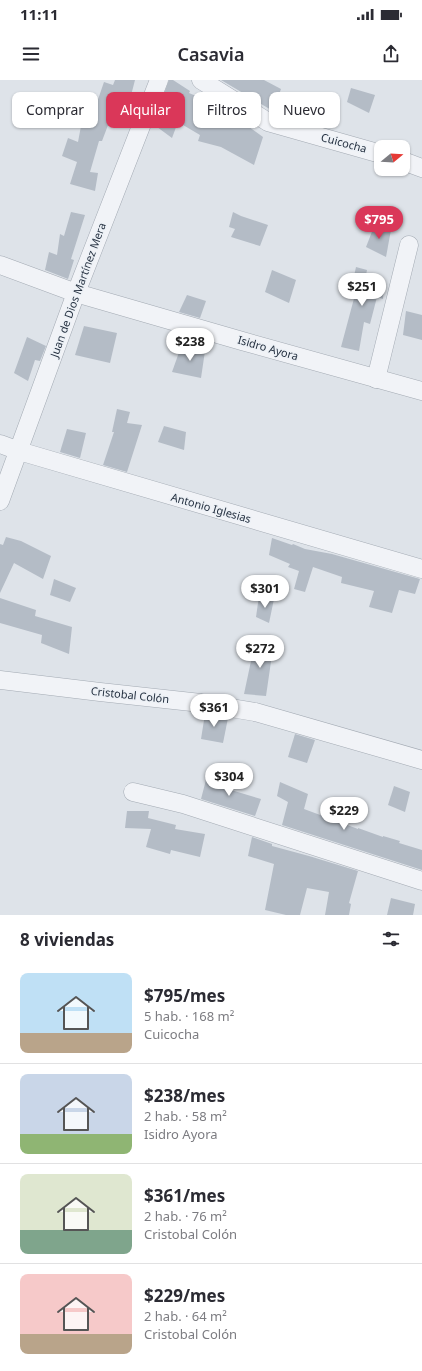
<!DOCTYPE html>
<html lang="es">
<head>
<meta charset="utf-8">
<style>
	body { margin:0; font-family:"Noto Sans",sans-serif; background:#f7f7f7; color:#2b2b33; height:100vh; display:flex; flex-direction:column; font-size:15px; white-space:nowrap }
	* { box-sizing:border-box; margin:0 }
	p { font-size:13px; color:#7c7c81 }
	.icon { flex:none; width:22px; height:22px; fill:none; stroke:currentColor; stroke-width:2; stroke-linecap:round; stroke-linejoin:round }
	.map { position:relative; height:835px; overflow:hidden }
	.details { display:flex; flex-direction:column; background:#fff; flex:1 }
	.details>* { flex:none }
	.top-card { position:absolute; left:12px; top:12px; width:398px; height:36px; display:flex; gap:8px }
	.needle { width:26px; rotate:72deg }
	.controls { position:absolute; left:374px; top:60px; display:grid; gap:8px }
	.controls a { display:grid; place-items:center; width:36px; height:36px; border-radius:8px; background:#fff; box-shadow:0 1px 3px #0004; font-size:20px }
	.price { position:absolute; translate:-50% -34px; padding:0 9px; border-radius:14px; background:#fff; color:#222; font-size:13px; line-height:26px; filter:drop-shadow(0 1px 2px #0008) }
	.price::after { content:''; position:absolute; left:50%; top:24px; width:12px; height:9px; margin-left:-6px; background:inherit; clip-path:polygon(0 0,100% 0,50% 100%) }
	.price.on { background:#da3759; color:#fff }
	ul { padding:0; list-style:none }
	li { display:flex; align-items:center; gap:12px; height:100px; padding:0 20px }
	li+li { border-top:1px solid #e1e1e2 }
	li span { display:grid; place-items:center; flex:none; width:112px; height:80px; border-radius:8px; color:#555 }
	li>.icon { margin-inline-start:auto }
	span .icon { width:48px; height:48px; fill:#fffc; stroke-width:1 }
	li b { font-size:17px }
	h2 { display:flex; justify-content:space-between; align-items:center; height:48px; padding:0 20px; font-size:17px }
	.pill { padding:0 14px; border-radius:8px; background:#fff; box-shadow:0 1px 3px #0004; font-size:14px; line-height:36px }
	.pill.on { background:#da3759; color:#fff }
	.status { display:flex; justify-content:space-between; align-items:center; height:28px; padding:0 20px; background:#fff; direction:ltr }
	.status svg { height:11px; fill:currentColor }
	header { display:flex; justify-content:space-between; align-items:center; height:52px; padding:0 20px; background:#fff; font-size:18px; font-weight:600 }
	.map>svg:first-child { display:block }
	.building { fill:#b4bcc6 }
	.lines { fill:none; stroke-linecap:round; stroke-linejoin:round }
	.minor-casing { stroke:#a3aab3; stroke-width:19 }
	.minor { stroke:#f1f3f7; stroke-width:18 }
	.labels { text-anchor:middle; stroke-width:3; stroke-linejoin:round; paint-order:stroke }
	.street-label { font-size:11px; fill:#253141; stroke:#edf1f6 }
</style>
</head>
<body>
<div class="status"><b>11:11</b><svg viewBox="0 0 49 12"><path d="M0 12V9h3v3zM5 12V6h3v6zM10 12V3h3v9zM15 12V0h3v12zM26 1h20v11H26zM47 4h2v5h-2z"/></svg></div>
<header><svg class="icon" aria-label="menu" viewBox="0 0 24 24"><path d="M4 6h16M4 12h16M4 18h16"/></svg>Casavia<svg class="icon" aria-label="share" viewBox="0 0 24 24"><path d="M12 15V3M7 8l5-5 5 5M5 13v7h14v-7"/></svg></header>
<div class="map">
<svg width="422" height="835" viewBox="0 0 422 835">
	<rect width="100%" height="100%" fill="#dee3e9"/>
	<g class="building">
		<path d="M115,0H135L126,35L113,32L102,61H99L90,92L98,93L95,111L70,104L77,82L62,76L68,58L78,62L84,30L93,34L104,2L113,5Z"/>
		<path d="M169,0H173L190,11L189,13L210,22L229,35L230,33L263,57L254,85L221,67L198,61L200,55L178,42L172,58L153,44Z"/>
		<path d="M221,0H264L281,9L273,31Z"/>
		<path d="M351,8L375,15L369,33L347,22Z"/>
		<path d="M71,132L85,135L71,179L74,180L68,199L45,190L49,172L57,175L60,154L64,156Z"/>
		<path d="M233,132L241,136L268,145L260,166L231,157L235,149L229,147Z"/>
		<path d="M375,144L391,150L386,177L366,167Z"/>
		<path d="M356,187L367,190L366,195L384,202L383,219L377,217L370,244L364,242L359,271L341,267L356,211L351,210Z"/>
		<path d="M272,190L296,200L289,223L265,212Z"/>
		<path d="M187,215L206,221L200,238L179,232Z"/>
		<path d="M406,231L422,235V260L403,255Z"/>
		<path d="M84,246L117,253L110,283L75,275Z"/>
		<path d="M27,257L46,266L40,281L35,280L28,301L14,293Z"/>
		<path d="M182,264L205,271L201,298L172,292Z"/>
		<path d="M117,329L130,332L127,343L142,345L127,392L103,385L114,352H112Z"/>
		<path d="M164,346L186,352L184,370L158,362Z"/>
		<path d="M67,349L86,353L80,378L60,372Z"/>
		<path d="M6,457L21,461L51,476L43,499L14,483L0,513V464L3,465Z"/>
		<path d="M272,458L292,465L293,464L305,469L332,474L420,499L415,514L399,510L392,533L369,527L374,511L341,503L342,497L313,487L305,512L294,509L299,491L288,487L290,484L269,475Z"/>
		<path d="M54,499L76,508L70,522L50,515Z"/>
		<path d="M259,516L274,519L269,543L256,537Z"/>
		<path d="M0,518L36,530L35,536L72,547L69,574L41,563L42,555L0,543Z"/>
		<path d="M255,560L274,561L266,616L244,614L251,581H254Z"/>
		<path d="M205,634L228,638L223,663L201,659Z"/>
		<path d="M295,654L315,660L307,683L288,677Z"/>
		<path d="M207,696L223,699L221,707L261,719L255,736L201,719Z"/>
		<path d="M280,702L308,714L304,729L358,749V748L383,757V756L400,761L399,763L422,770V790L282,745L288,722L277,716Z"/>
		<path d="M394,706L410,712L405,732L388,725Z"/>
		<path d="M127,731H149L148,738L176,745L175,749L205,754L200,777L171,770L170,774L146,767L151,749L125,748Z"/>
		<path d="M252,757L272,764V766L309,776L358,791L349,823L351,824L349,835H325L329,812L307,808L300,835H286L265,830L274,784L248,776Z"/>
		<path d="M391,818L415,824L413,835H387Z"/>
	</g>
	<g class="lines">
		<defs>
			<g id="minor">
				<path d="M201,0L268,42L381,74"/>
				<path d="M403,81L422,88"/>
				<path d="M0,185L76,213L242,261L422,311"/>
				<path d="M376,299L409,165"/>
				<path d="M0,364L19,371L422,489"/>
				<path d="M0,421L76,213L159,0"/>
				<path d="M0,600L100,612L201,623L255,632L422,680"/>
				<path d="M133,712L183,724L422,801"/>
			</g>
		</defs>
		<use href="#minor" class="minor-casing"/>
		<use href="#minor" class="minor"/>
	</g>
	<g class="labels">
		<g class="street-label">
			<text transform="translate(344 63) rotate(15)" y="4">Cuicocha</text>
			<text transform="translate(78 210) rotate(-70)" y="4">Juan de Dios Martínez Mera</text>
			<text transform="translate(268 268) rotate(16)" y="4">Isidro Ayora</text>
			<text transform="translate(211 428) rotate(16)" y="4">Antonio Iglesias</text>
			<text transform="translate(130 615) rotate(6)" y="4">Cristobal Colón</text>
		</g>
	</g>
</svg>
<div class="controls">
<a><svg class="needle" viewBox="-14 -14 28 28"><path d="M0-13l5 13h-10z" fill="#e53935"/><path d="M0 13l5-13h-10z" fill="#7c7c81"/></svg></a>
</div>
<b class="price on" style="left:379px;top:160px">$795</b>
<b class="price" style="left:362px;top:227px">$251</b>
<b class="price" style="left:190px;top:282px">$238</b>
<b class="price" style="left:265px;top:529px">$301</b>
<b class="price" style="left:260px;top:589px">$272</b>
<b class="price" style="left:214px;top:648px">$361</b>
<b class="price" style="left:229px;top:717px">$304</b>
<b class="price" style="left:344px;top:751px">$229</b>
<div class="top-card">
<a class="pill">Comprar</a>
<a class="pill on">Alquilar</a>
<a class="pill">Filtros</a>
<a class="pill">Nuevo</a>
</div>
</div>
<section class="details">
<h2>8 viviendas<svg class="icon" aria-label="filters" viewBox="0 0 24 24"><path d="M4 7h16M4 17h16"/><circle cx="9" cy="7" r="2"/><circle cx="15" cy="17" r="2"/></svg></h2>
<ul>
<li><span style="background:linear-gradient(#bfe0f5 75%,#b9a48a 0)"><svg class="icon" aria-label="home" viewBox="0 0 24 24"><path d="M3 11l9-7 9 7M6 9v11h12V9"/></svg></span><div><b>$795/mes</b><p>5 hab. · 168 m²</p><p>Cuicocha</p></div></li>
<li><span style="background:linear-gradient(#c9d6e8 75%,#8fb573 0)"><svg class="icon" aria-label="home" viewBox="0 0 24 24"><path d="M3 11l9-7 9 7M6 9v11h12V9"/></svg></span><div><b>$238/mes</b><p>2 hab. · 58 m²</p><p>Isidro Ayora</p></div></li>
<li><span style="background:linear-gradient(#dfe7d0 70%,#7fa58c 0)"><svg class="icon" aria-label="home" viewBox="0 0 24 24"><path d="M3 11l9-7 9 7M6 9v11h12V9"/></svg></span><div><b>$361/mes</b><p>2 hab. · 76 m²</p><p>Cristobal Colón</p></div></li>
<li><span style="background:linear-gradient(#f6c9c9 75%,#b9a48a 0)"><svg class="icon" aria-label="home" viewBox="0 0 24 24"><path d="M3 11l9-7 9 7M6 9v11h12V9"/></svg></span><div><b>$229/mes</b><p>2 hab. · 64 m²</p><p>Cristobal Colón</p></div></li>
</ul>
</section>
</body>
</html>
